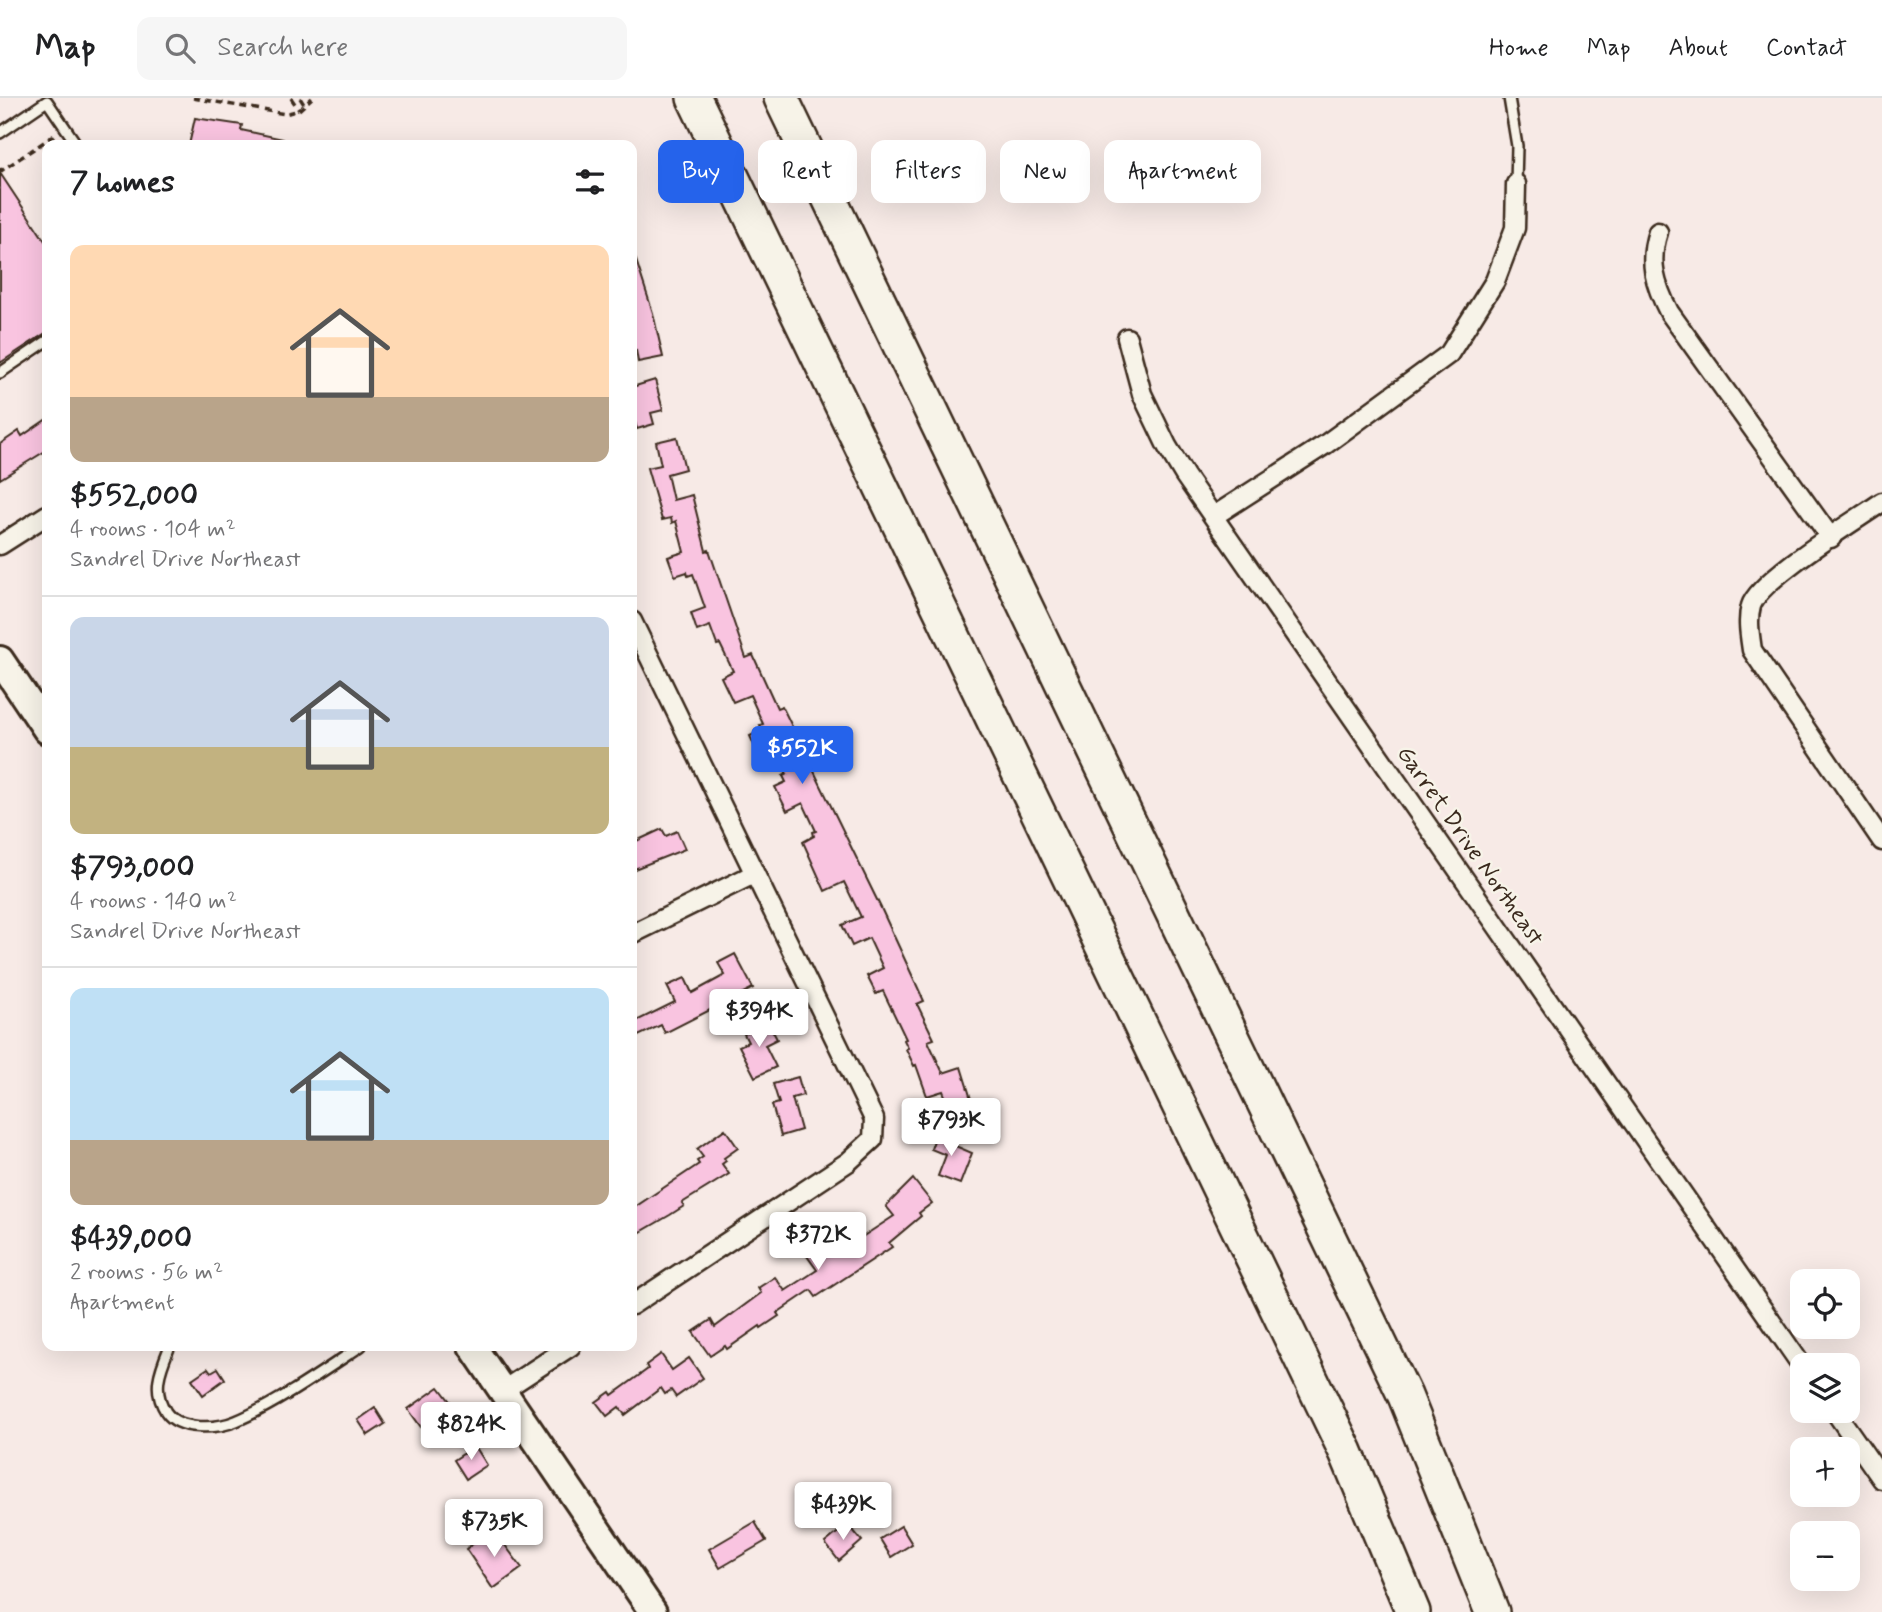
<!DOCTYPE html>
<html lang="en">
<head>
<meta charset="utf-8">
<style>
	body { margin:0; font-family:Mynerve,sans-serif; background:#f6f6f6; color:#202124; height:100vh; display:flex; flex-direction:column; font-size:26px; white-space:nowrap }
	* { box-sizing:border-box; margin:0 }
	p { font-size:23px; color:#757577 }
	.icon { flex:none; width:38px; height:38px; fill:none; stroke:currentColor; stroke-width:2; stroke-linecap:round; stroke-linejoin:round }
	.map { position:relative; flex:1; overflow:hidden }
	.panel { position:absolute; left:42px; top:42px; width:595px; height:1211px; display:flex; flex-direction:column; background:#fff; border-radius:14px; box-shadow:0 7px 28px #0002 }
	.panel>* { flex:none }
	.top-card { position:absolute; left:658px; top:42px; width:665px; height:63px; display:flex; gap:14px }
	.controls { position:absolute; left:1790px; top:1171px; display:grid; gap:14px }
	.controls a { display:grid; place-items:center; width:70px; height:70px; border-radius:14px; background:#fff; box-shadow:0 7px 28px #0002; font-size:35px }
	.price { position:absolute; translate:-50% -60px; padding:0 16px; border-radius:7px; background:#fff; color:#222; font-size:23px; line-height:46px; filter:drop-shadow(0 2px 4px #0008) }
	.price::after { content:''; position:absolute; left:50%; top:42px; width:21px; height:16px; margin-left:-10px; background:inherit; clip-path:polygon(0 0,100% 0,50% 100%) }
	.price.on { background:#2563eb; color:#fff }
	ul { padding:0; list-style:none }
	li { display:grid; align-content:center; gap:14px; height:371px; padding:0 28px }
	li+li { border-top:2px solid #e0e0e0 }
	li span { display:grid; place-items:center; height:217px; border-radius:14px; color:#555 }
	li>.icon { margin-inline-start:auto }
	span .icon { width:126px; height:126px; fill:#fffc; stroke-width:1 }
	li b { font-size:30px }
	h2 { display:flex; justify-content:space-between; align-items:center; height:84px; padding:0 28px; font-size:30px }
	.pill { padding:0 24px; border-radius:14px; background:#fff; box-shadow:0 7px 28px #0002; font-size:24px; line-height:63px }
	.pill.on { background:#2563eb; color:#fff }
	header { display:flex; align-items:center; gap:42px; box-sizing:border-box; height:98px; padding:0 35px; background:#fff; border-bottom:2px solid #e0e0e0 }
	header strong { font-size:33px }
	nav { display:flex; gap:38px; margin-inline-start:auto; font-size:24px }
	.search { width:490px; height:63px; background:#f6f6f6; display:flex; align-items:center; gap:18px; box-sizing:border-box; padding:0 24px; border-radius:14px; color:#757577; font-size:26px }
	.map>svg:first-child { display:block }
	.building { fill:#f9c4e0; stroke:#3b2a1e; stroke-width:2 }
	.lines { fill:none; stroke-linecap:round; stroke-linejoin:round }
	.lane-casing { stroke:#3b2a1e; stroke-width:14 }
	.street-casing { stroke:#3b2a1e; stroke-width:23 }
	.secondary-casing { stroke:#3b2a1e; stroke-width:32 }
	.highway-casing { stroke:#3b2a1e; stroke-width:38 }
	.path { stroke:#3b2a1e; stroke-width:3.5; stroke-dasharray:7 5; stroke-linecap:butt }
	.lane { stroke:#f7f3e8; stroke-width:9 }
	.street { stroke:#f7f3e8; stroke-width:18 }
	.secondary { stroke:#f7f3e8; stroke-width:26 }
	.highway { stroke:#f7f3e8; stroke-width:33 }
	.labels { text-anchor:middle; stroke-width:5; stroke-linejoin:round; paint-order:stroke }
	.street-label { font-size:24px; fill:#3b2a1e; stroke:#f7f3e8 }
</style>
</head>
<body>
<header>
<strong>Map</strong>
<div class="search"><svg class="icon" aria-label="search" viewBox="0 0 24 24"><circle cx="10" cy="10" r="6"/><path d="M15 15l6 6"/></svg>Search here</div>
<nav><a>Home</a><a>Map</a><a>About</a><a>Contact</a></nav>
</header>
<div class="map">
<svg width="1882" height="1514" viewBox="0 0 1882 1514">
	<rect width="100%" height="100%" fill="#f7eae6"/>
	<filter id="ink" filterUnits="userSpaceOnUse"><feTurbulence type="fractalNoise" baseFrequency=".0143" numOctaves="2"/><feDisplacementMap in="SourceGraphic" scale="14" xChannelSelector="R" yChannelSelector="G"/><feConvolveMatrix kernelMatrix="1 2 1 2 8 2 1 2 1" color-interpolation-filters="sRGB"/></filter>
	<g filter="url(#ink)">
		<g class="building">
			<path d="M195,20L242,27L241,32L283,41V47H189Z"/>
			<path d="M0,75L47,146V234L0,265Z"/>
			<path d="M635,159L653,215L663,259L638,264L636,252L632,253V160Z"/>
			<path d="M655,282L663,312L651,315L654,326L637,331L632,313V289Z"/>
			<path d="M47,321V352L0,381V346L19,333L22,338Z"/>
			<path d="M677,339L685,371L667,376L673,402L692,397L706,453L709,452L746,560L753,557L777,610L782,608L881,810L924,903L917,906L934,941L928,943L943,975L961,969L971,1001L949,1008L943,993L927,998L916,967L914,968L906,951L908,950L904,942L906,941L883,893L876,896L867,878L883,870L869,840L852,848L842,827L861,819L844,784L825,793L803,744L814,738L813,734L816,733L803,705L787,713L775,689L786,684L783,678L787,676L774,651L759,658L750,638L763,632L760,627L763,626L750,597L733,604L721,579L733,573L720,546L717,547L710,528L697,533L691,515L705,510L693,476L688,478L687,474L675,478L668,459L684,454L676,423L672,425L671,420L662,422L647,370L661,367L656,344Z"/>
			<path d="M662,731L666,738L677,733L685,751L632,772V745Z"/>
			<path d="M735,856L753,890L665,935L661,927L632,941V925L675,904L667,888L685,880L692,895L725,877L718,865Z"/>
			<path d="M768,924L777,941L765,947L776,969L755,979L739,948L748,944L744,936Z"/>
			<path d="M798,979L803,997L792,1000L801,1032L781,1038L772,1007L779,1005L773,986Z"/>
			<path d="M725,1031L738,1050L724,1060L726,1063L722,1066L729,1076L682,1105L684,1108L670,1117L632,1139V1111L699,1066L697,1063L703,1059L697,1051Z"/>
			<path d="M937,1034L955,1041L953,1047L972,1055L960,1086L938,1078L946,1057L931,1051Z"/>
			<path d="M913,1081L932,1105L919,1115L921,1118L889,1145L892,1149L816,1199L811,1192L777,1215L779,1218L761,1230L760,1228L727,1251L725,1248L710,1258L693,1234L711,1222L715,1229L761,1195L758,1190L775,1179L785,1193L817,1172L807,1158L850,1131L855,1138L859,1135L862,1139L894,1118L886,1108Z"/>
			<path d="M661,1256L672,1272L689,1260L703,1280L676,1299L671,1292L665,1296L661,1290L625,1317L619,1309L607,1318L596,1304L610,1294L612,1297L648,1271L646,1267Z"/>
			<path d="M208,1270L211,1274L218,1270L225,1281L203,1297L192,1281Z"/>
			<path d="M439,1289L452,1306L421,1329L408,1311Z"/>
			<path d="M375,1310L385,1326L368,1337L358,1322Z"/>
			<path d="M475,1348L487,1367L466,1381L454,1362Z"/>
			<path d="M755,1424L766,1443L720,1470L709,1451Z"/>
			<path d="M848,1426L862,1443L839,1463L825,1445Z"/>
			<path d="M901,1428L912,1446L891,1459L880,1441Z"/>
			<path d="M493,1431L522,1470L493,1491L466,1451Z"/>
		</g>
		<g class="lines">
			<defs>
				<g id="lane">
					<path d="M1509,0L1517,48L1516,86"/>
					<path d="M0,35L47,3L77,47"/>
					<path d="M0,275L47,243"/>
					<path d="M170,1248C161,1270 151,1291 166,1314C179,1333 217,1331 236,1323C275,1307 325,1272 361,1248"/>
				</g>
				<g id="street">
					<path d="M1658,134C1648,164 1655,187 1669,214L1831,440"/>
					<path d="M1127,240L1142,296L1167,348L1185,378L1802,1268"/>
					<path d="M1882,404C1855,423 1759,481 1751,508C1747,522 1750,538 1752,552L1882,743"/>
					<path d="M1214,418L1326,346L1449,256L1495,183L1515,130L1516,86"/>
					<path d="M0,447L47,417"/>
					<path d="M632,523L874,1021L873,1041L848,1064L632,1207"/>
					<path d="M632,836L754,776"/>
					<path d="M502,1293L571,1248"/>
					<path d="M1834,1312L1882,1381"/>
				</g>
				<g id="secondary">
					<path d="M0,562L47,632"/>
					<path d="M472,1248L653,1514"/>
				</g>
				<g id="highway">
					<path d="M694,0L1346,1354L1413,1514"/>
					<path d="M781,0L1405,1298L1492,1514"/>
				</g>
			</defs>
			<use href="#lane" class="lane-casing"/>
			<use href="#street" class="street-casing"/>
			<use href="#secondary" class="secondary-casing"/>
			<use href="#highway" class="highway-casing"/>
			<g class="path">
				<path d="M193,0L285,16L299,12L312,0"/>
				<path d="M291,0L299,12"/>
				<path d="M300,0L305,8"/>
				<path d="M0,70L1,73L56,36"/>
			</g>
			<use href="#lane" class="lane"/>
			<use href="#street" class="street"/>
			<use href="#secondary" class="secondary"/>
			<use href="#highway" class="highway"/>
		</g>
	</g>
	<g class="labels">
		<g class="street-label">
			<text transform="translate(1471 747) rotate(55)" y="8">Garret Drive Northeast</text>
		</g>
	</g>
</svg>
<div class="controls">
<a><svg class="icon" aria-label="locate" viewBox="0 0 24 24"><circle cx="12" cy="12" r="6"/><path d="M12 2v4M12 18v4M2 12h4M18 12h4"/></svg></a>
<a><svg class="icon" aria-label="layers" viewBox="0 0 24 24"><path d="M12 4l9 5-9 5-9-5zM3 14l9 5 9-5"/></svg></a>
<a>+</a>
<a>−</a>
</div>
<b class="price on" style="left:802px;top:688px">$552K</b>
<b class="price" style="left:759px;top:951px">$394K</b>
<b class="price" style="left:951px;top:1060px">$793K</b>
<b class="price" style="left:818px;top:1174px">$372K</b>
<b class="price" style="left:471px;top:1364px">$824K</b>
<b class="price" style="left:843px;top:1444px">$439K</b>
<b class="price" style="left:494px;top:1461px">$735K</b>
<div class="top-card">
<a class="pill on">Buy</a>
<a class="pill">Rent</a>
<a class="pill">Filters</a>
<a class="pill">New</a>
<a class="pill">Apartment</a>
</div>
<section class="panel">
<h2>7 homes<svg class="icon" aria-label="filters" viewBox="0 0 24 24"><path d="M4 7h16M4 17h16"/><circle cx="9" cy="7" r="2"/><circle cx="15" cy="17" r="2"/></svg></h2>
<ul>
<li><span style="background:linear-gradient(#ffd9b3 70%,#b9a48a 0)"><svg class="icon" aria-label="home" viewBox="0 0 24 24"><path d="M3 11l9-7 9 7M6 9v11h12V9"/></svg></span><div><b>$552,000</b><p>4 rooms · 104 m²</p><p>Sandrel Drive Northeast</p></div></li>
<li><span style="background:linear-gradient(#c9d6e8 60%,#c2b280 0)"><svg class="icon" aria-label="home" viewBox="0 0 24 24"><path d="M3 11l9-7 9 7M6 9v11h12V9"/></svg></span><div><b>$793,000</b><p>4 rooms · 140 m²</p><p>Sandrel Drive Northeast</p></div></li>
<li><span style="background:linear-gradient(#bfe0f5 70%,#b9a48a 0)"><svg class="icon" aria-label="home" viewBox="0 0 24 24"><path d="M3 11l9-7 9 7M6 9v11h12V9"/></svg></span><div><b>$439,000</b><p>2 rooms · 56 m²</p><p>Apartment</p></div></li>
</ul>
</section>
</div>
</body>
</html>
